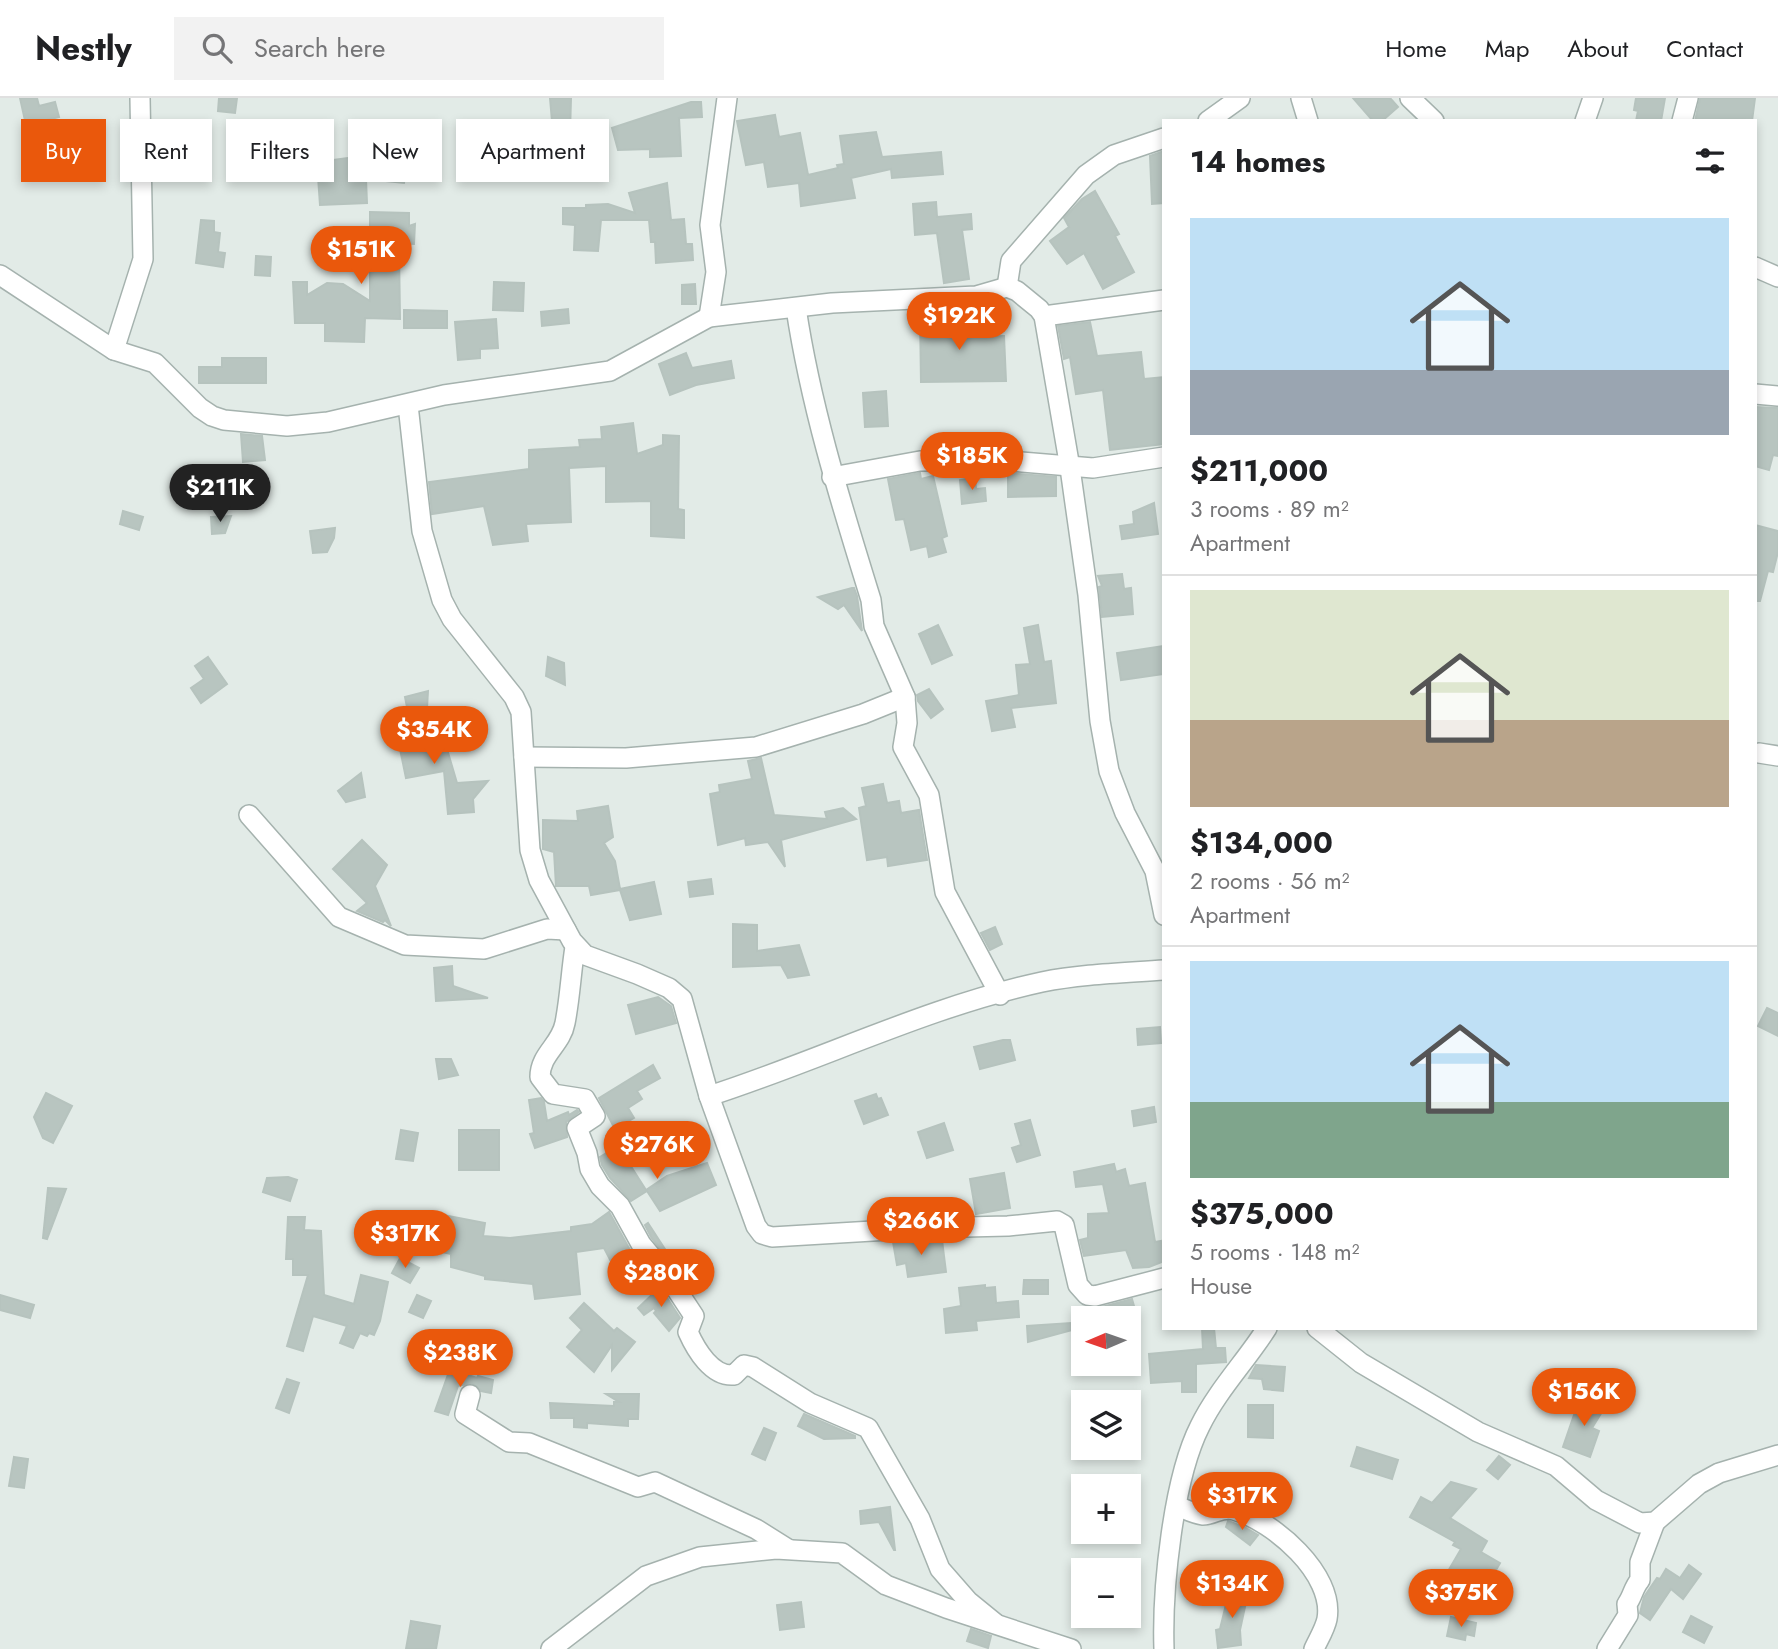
<!DOCTYPE html>
<html lang="en">
<head>
<meta charset="utf-8">
<style>
	body { margin:0; font-family:Jost,sans-serif; background:#f2f2f2; color:#202124; height:100vh; display:flex; flex-direction:column; font-size:26px; white-space:nowrap }
	* { box-sizing:border-box; margin:0 }
	p { font-size:23px; color:#757577 }
	.icon { flex:none; width:38px; height:38px; fill:none; stroke:currentColor; stroke-width:2; stroke-linecap:round; stroke-linejoin:round }
	.map { position:relative; flex:1; overflow:hidden }
	.sheet { position:absolute; left:1162px; top:21px; width:595px; height:1211px; display:flex; flex-direction:column; background:#fff; border-radius:0px; box-shadow:0 4px 10px #0003 }
	.sheet>* { flex:none }
	.hud { position:absolute; left:21px; top:21px; width:665px; height:63px; display:flex; gap:14px }
	.needle { width:46px; rotate:268deg }
	.controls { position:absolute; left:1071px; top:1208px; display:grid; gap:14px }
	.controls a { display:grid; place-items:center; width:70px; height:70px; border-radius:0px; background:#fff; box-shadow:0 4px 10px #0003; font-size:35px }
	.price { position:absolute; translate:-50% -60px; padding:0 16px; border-radius:24px; background:#ea580c; color:#fff; font-size:23px; line-height:46px; filter:drop-shadow(0 2px 4px #0008) }
	.price::after { content:''; position:absolute; left:50%; top:42px; width:21px; height:16px; margin-left:-10px; background:inherit; clip-path:polygon(0 0,100% 0,50% 100%) }
	.price.active { background:#222; color:#fff }
	ul { padding:0; list-style:none }
	li { display:grid; align-content:center; gap:14px; height:371px; padding:0 28px }
	li+li { border-top:2px solid #e0e0e0 }
	li span { display:grid; place-items:center; height:217px; border-radius:0px; color:#555 }
	li>.icon { margin-inline-start:auto }
	span .icon { width:126px; height:126px; fill:#fffc; stroke-width:1 }
	li b { font-size:30px }
	h2 { display:flex; justify-content:space-between; align-items:center; height:84px; padding:0 28px; font-size:30px }
	.chip { padding:0 24px; border-radius:0px; background:#fff; box-shadow:0 4px 10px #0003; font-size:24px; line-height:63px }
	.chip.active { background:#ea580c; color:#fff }
	header { display:flex; align-items:center; gap:42px; box-sizing:border-box; height:98px; padding:0 35px; background:#fff; border-bottom:2px solid #e0e0e0 }
	header strong { font-size:33px }
	nav { display:flex; gap:38px; margin-inline-start:auto; font-size:24px }
	.search { width:490px; height:63px; background:#f2f2f2; display:flex; align-items:center; gap:18px; box-sizing:border-box; padding:0 24px; border-radius:0px; color:#757577; font-size:26px }
	.map>svg:first-child { display:block }
	.building { fill:#b8c5c0; stroke:#b6c3be; stroke-width:2 }
	.lines { fill:none; stroke-linecap:round; stroke-linejoin:round }
	.minor-casing { stroke:#a5b2ae; stroke-width:22 }
	.minor { stroke:#fff; stroke-width:19 }
</style>
</head>
<body>
<header>
<strong>Nestly</strong>
<div class="search"><svg class="icon" aria-label="search" viewBox="0 0 24 24"><circle cx="10" cy="10" r="6"/><path d="M15 15l6 6"/></svg>Search here</div>
<nav><a>Home</a><a>Map</a><a>About</a><a>Contact</a></nav>
</header>
<div class="map">
<svg width="1778" height="1551" viewBox="0 0 1778 1551">
	<rect width="100%" height="100%" fill="#e2ebe7"/>
	<g class="building">
		<path d="M20,0H37L39,8L55,4L59,19L26,27Z"/>
		<path d="M219,0H237L235,15L218,13Z"/>
		<path d="M550,0H571L570,35H553Z"/>
		<path d="M1353,0H1390L1398,9L1382,23H1373Z"/>
		<path d="M1636,0H1665L1661,23H1636L1638,13L1634,12Z"/>
		<path d="M1700,0H1755L1752,23H1695Z"/>
		<path d="M691,4H701L702,19L679,20L681,58L650,59V51L618,52L612,30Z"/>
		<path d="M775,17L779,39L800,35L808,77L838,70L837,67L844,66L840,38L876,34L882,59L941,54L943,76L892,80L891,71L851,80L855,100L801,108L799,85L768,89L764,64L746,67L737,23Z"/>
		<path d="M1164,53V105L1152,106L1150,58Z"/>
		<path d="M348,60L407,64L404,85L366,81L367,105L320,107L317,64Z"/>
		<path d="M667,85L671,122L684,121L686,146H692L693,162L656,165L655,144H651L649,122H601L598,153L574,152L575,127L563,126V110H586V107L608,106L635,115L629,95Z"/>
		<path d="M1095,93L1119,136L1115,138L1134,174L1103,191L1084,155L1067,166L1050,143L1069,129L1064,120L1082,101Z"/>
		<path d="M936,104L937,119L971,116L972,131L962,132L969,181L944,185L937,135L915,137L913,106Z"/>
		<path d="M370,114L409,115V128L415,126L414,146L401,145L399,152L400,221L365,220L364,244L325,243V225H295L293,184H307V197L327,185L343,186L370,203Z"/>
		<path d="M201,122L214,123V134L220,135L218,154L225,155L223,169L196,165Z"/>
		<path d="M256,158L271,159L270,178L255,177Z"/>
		<path d="M494,184L524,185L523,213L493,212Z"/>
		<path d="M695,186L696,206H682V187Z"/>
		<path d="M568,211L569,225L542,228L541,214Z"/>
		<path d="M404,212L447,213V230H404Z"/>
		<path d="M966,215L967,239L1004,238L1006,283L921,284L920,216Z"/>
		<path d="M496,221L498,250L480,251V260L458,262L455,224Z"/>
		<path d="M1090,224L1097,258L1141,254L1144,281L1164,279V346L1110,352L1103,292L1076,296L1070,259L1064,261L1058,228Z"/>
		<path d="M686,255L692,270L731,263L734,280L696,287L670,297L659,266Z"/>
		<path d="M222,260H266V285H199V269H222Z"/>
		<path d="M886,293L888,328L865,329L863,295Z"/>
		<path d="M1755,309L1778,310V358L1773,357L1769,372L1755,368Z"/>
		<path d="M633,325L637,356L663,347V337L679,338L678,411L684,412V440L651,438V403L606,404V368L569,370L571,424L526,426L528,443L493,447L484,408L432,416L429,384L529,371V352L580,349L579,342L602,341L601,329Z"/>
		<path d="M241,336L262,338L265,362L243,364Z"/>
		<path d="M920,375L921,381L933,378L947,438L942,440L946,454L929,459L927,448L911,452L904,421L896,422L888,381Z"/>
		<path d="M1008,375L1056,379V398L1008,399Z"/>
		<path d="M975,380L976,391L985,390L986,403L962,406L960,382Z"/>
		<path d="M1154,405L1158,436L1122,441L1120,428L1134,426L1133,414Z"/>
		<path d="M123,413L143,419L139,432L120,426Z"/>
		<path d="M231,418L225,435L212,436L211,419Z"/>
		<path d="M1755,427L1778,433V454L1773,474L1768,473L1760,503H1755Z"/>
		<path d="M335,430L334,440L327,454L313,455L310,433Z"/>
		<path d="M1122,476L1124,491L1131,490L1133,516L1102,519L1099,489L1102,488L1098,478Z"/>
		<path d="M852,490H854L857,498L862,533L844,507L838,511L818,499Z"/>
		<path d="M938,527L952,557L932,566L919,536Z"/>
		<path d="M1038,527L1044,564L1051,563L1056,605L1011,610L1015,629L992,633L986,603L1019,597L1016,567L1030,566L1024,530Z"/>
		<path d="M1164,548V576L1121,582L1117,555Z"/>
		<path d="M208,559L227,586L201,605L191,590L204,581L195,568Z"/>
		<path d="M548,559L564,565L565,587L546,578Z"/>
		<path d="M929,591L943,611L931,620L918,603L917,597Z"/>
		<path d="M428,593L427,610L422,616L408,614L405,599Z"/>
		<path d="M408,614L416,649L444,641L457,685L488,683L473,701L474,714L448,716L444,673L406,680L393,617Z"/>
		<path d="M761,660L774,717L827,721L825,714L843,710L856,721L781,742L785,769L768,744L746,747L745,740L718,747L710,696L720,694L719,687L752,681L748,663Z"/>
		<path d="M361,675L365,699L346,704L338,693Z"/>
		<path d="M883,686L887,705L899,703L901,715L919,712L927,762L888,768L887,759L867,762L859,710L866,708L862,690Z"/>
		<path d="M608,708L613,739L604,745L615,763L620,791L654,784L661,816L630,822L620,792L591,797L589,788H556L554,754L543,751V722L578,723L577,713Z"/>
		<path d="M362,742L387,767L375,788L391,828L385,822L383,824L357,813L367,805L333,771Z"/>
		<path d="M711,781L713,796L690,799L688,784Z"/>
		<path d="M733,826L757,827V853L799,847L809,877L788,880L781,867L733,869Z"/>
		<path d="M995,829L1002,846L990,852L981,835Z"/>
		<path d="M452,868L453,888L488,900L436,903L434,870Z"/>
		<path d="M658,899L671,908L676,925L636,936L628,907Z"/>
		<path d="M1767,910L1778,915V938L1758,928Z"/>
		<path d="M1160,929L1161,945L1138,947L1137,931Z"/>
		<path d="M1003,942H1010L1015,962L980,971L974,949Z"/>
		<path d="M436,961H451L458,977L439,981Z"/>
		<path d="M653,967L660,980L637,993L642,1001L628,1010L634,1020L627,1024L632,1033L620,1041L599,1000Z"/>
		<path d="M46,995L72,1008L53,1045L43,1040L34,1019Z"/>
		<path d="M876,996L878,1001L881,1000L888,1017L864,1026L855,1003Z"/>
		<path d="M541,1000L544,1004L547,1023L568,1014L569,1017L577,1012L579,1014L566,1024L567,1039L535,1050L530,1036L534,1035L529,1002Z"/>
		<path d="M1154,1009L1156,1024L1134,1028L1132,1013Z"/>
		<path d="M1030,1022L1040,1057L1017,1064L1012,1050L1021,1047L1015,1026Z"/>
		<path d="M944,1025L953,1052L927,1060L918,1034Z"/>
		<path d="M401,1032L418,1035L413,1063L396,1061Z"/>
		<rect x="459" y="1032" width="40" height="40"/>
		<path d="M618,1048L646,1092L667,1078L707,1065L716,1087L660,1113L647,1093L631,1103L610,1080L602,1067L600,1059Z"/>
		<path d="M1114,1066L1116,1074L1125,1071L1129,1088L1145,1085L1155,1144L1161,1143L1164,1163L1149,1169L1133,1170L1126,1152L1084,1158L1080,1142L1088,1140V1116L1109,1115L1103,1086L1076,1089L1074,1074Z"/>
		<path d="M1004,1075L1010,1110L976,1116L970,1081Z"/>
		<path d="M288,1079L297,1082L290,1103L263,1094L267,1080Z"/>
		<path d="M48,1090L66,1091L47,1141L43,1140Z"/>
		<path d="M609,1114L630,1152L641,1166L618,1177L604,1150L576,1154L580,1196L535,1201L533,1186L485,1181V1178L451,1169V1156L437,1153L443,1117L485,1125L483,1138L510,1140L571,1133V1129L592,1126Z"/>
		<path d="M288,1119H305L304,1132L321,1133L324,1197L354,1206L361,1177L388,1184L380,1223L374,1237L369,1235L367,1238L360,1235L353,1250L340,1245L347,1228L313,1218L303,1253L287,1248L308,1177H293V1161H286Z"/>
		<path d="M648,1125L674,1165L690,1183L687,1186L651,1139L645,1127Z"/>
		<path d="M942,1142L946,1174L908,1179L906,1165L897,1167L893,1144Z"/>
		<path d="M400,1160L419,1170L410,1185L392,1175Z"/>
		<path d="M1024,1182H1048V1196H1023Z"/>
		<path d="M985,1187V1190L995,1189L996,1205L1018,1203L1019,1219L976,1223L977,1232L946,1235L944,1211L961,1208L959,1190Z"/>
		<path d="M660,1189L680,1220L669,1233L654,1215L656,1213L654,1210L644,1217L638,1210Z"/>
		<path d="M0,1197L34,1207L30,1220L0,1212Z"/>
		<path d="M417,1197L431,1203L423,1220L409,1214Z"/>
		<path d="M1132,1201L1136,1215L1118,1220H1091L1088,1209L1098,1210Z"/>
		<path d="M584,1205L614,1233L617,1230L635,1244L612,1272V1247L594,1274L567,1249L582,1232L570,1220Z"/>
		<path d="M1071,1225L1072,1232L1028,1244L1027,1228Z"/>
		<path d="M1202,1230H1214L1216,1250H1225L1226,1264L1196,1266V1294H1182V1283L1151,1285L1149,1256L1203,1251Z"/>
		<path d="M1256,1267L1285,1269L1283,1293L1264,1291L1262,1281L1249,1280Z"/>
		<path d="M450,1271L477,1280L478,1278L493,1282L491,1295L481,1293L472,1285L458,1288L448,1317L435,1313Z"/>
		<path d="M287,1281L299,1285L289,1315L276,1310Z"/>
		<path d="M606,1296H639L638,1321H628V1328L587,1325V1330L574,1329V1320H551L550,1305L614,1308V1304H619Z"/>
		<path d="M1587,1297L1605,1309L1592,1330L1599,1333L1590,1359L1563,1349L1574,1317Z"/>
		<path d="M1248,1307H1273V1340L1248,1339Z"/>
		<path d="M804,1316L855,1338V1340L824,1341L798,1328Z"/>
		<path d="M764,1330L776,1335L765,1362L752,1356Z"/>
		<path d="M1357,1349L1398,1362L1392,1381L1351,1368Z"/>
		<path d="M1499,1358L1510,1367L1498,1381L1487,1372Z"/>
		<path d="M14,1359L28,1361L24,1390L9,1388Z"/>
		<path d="M1451,1384L1476,1391L1450,1420L1487,1443L1481,1454L1500,1465L1489,1484L1478,1477L1467,1496L1443,1482L1461,1451L1453,1447L1455,1444L1410,1419L1421,1399L1432,1405Z"/>
		<path d="M890,1409L895,1452H894L879,1424L861,1426L860,1413Z"/>
		<path d="M1228,1423L1244,1429L1258,1437L1250,1447L1226,1429Z"/>
		<path d="M1689,1467L1701,1476L1683,1501L1671,1491L1650,1522L1640,1515L1644,1499L1657,1480L1660,1481L1666,1471L1680,1480Z"/>
		<path d="M1230,1490L1248,1495L1240,1532L1241,1547L1218,1550L1216,1532L1220,1531Z"/>
		<path d="M801,1504L804,1529L780,1532L777,1507Z"/>
		<path d="M1691,1518L1712,1529L1704,1545L1683,1534Z"/>
		<path d="M1451,1519L1476,1525L1474,1538L1466,1536L1465,1542L1447,1538Z"/>
		<path d="M411,1523L440,1528L436,1551H406Z"/>
		<path d="M971,1531L991,1538L988,1550L967,1543Z"/>
	</g>
	<g class="lines">
		<defs>
			<g id="minor">
				<path d="M1301,0L1308,23"/>
				<path d="M1410,0L1434,23"/>
				<path d="M1208,23L1240,0"/>
				<path d="M1585,23L1593,0"/>
				<path d="M1682,23L1688,0"/>
				<path d="M1755,169L1778,179"/>
				<path d="M0,177L114,252L155,265L200,310L212,318L224,322L287,328L328,324L444,297L610,273L709,219L832,205L976,198L1007,189L1017,193L1039,211L1044,218L1070,370L1088,497L1100,623L1109,673L1125,715L1155,773L1164,817"/>
				<path d="M1007,189L1011,163L1086,77L1114,57L1164,40"/>
				<path d="M796,210C811,310 841,405 871,502L874,528L905,599L907,625L903,649L929,697L945,794L1000,897"/>
				<path d="M1044,218L1164,202"/>
				<path d="M709,219L716,174L710,127L727,0"/>
				<path d="M114,252L143,161L140,0"/>
				<path d="M1755,296L1778,298"/>
				<path d="M408,307L422,433L442,502L452,521L514,599L521,614L530,752L539,782L572,843L585,857L637,876L669,890L682,901L709,998L756,1128L762,1136L772,1139L923,1130L1008,1128L1057,1123L1064,1127L1078,1187L1087,1197L1095,1198L1164,1180"/>
				<path d="M832,379L920,363L998,362L1093,370L1164,359"/>
				<path d="M1759,655L1778,658"/>
				<path d="M524,659L626,660L756,649L863,616L905,599"/>
				<path d="M249,717L339,819L405,847L484,851L547,831L566,832"/>
				<path d="M575,849C571,874 570,900 565,925C561,947 540,956 540,979L553,996L585,1001L595,1018L577,1030L587,1055L590,1071L600,1088L620,1108L641,1146L667,1177L694,1218L688,1234C696,1252 712,1279 734,1277L744,1267L753,1269L810,1305L868,1330L920,1421L940,1471L968,1503L995,1525"/>
				<path d="M709,998C821,962 927,909 1042,884C1082,876 1123,875 1164,872"/>
				<path d="M1317,1230L1361,1265L1478,1334L1556,1368L1596,1402L1640,1425L1655,1424L1699,1386L1719,1375L1778,1357"/>
				<path d="M470,1297L465,1316L509,1344L529,1345L638,1389L655,1384L756,1431L788,1451"/>
				<path d="M1177,1408C1185,1411 1194,1416 1203,1417C1214,1417 1222,1408 1234,1412C1273,1423 1335,1476 1327,1521C1325,1531 1318,1542 1314,1551"/>
				<path d="M551,1551L646,1478L700,1459L776,1451L842,1455L886,1487L946,1510L1071,1551"/>
				<path d="M1164,1551C1162,1491 1173,1381 1200,1328C1217,1293 1246,1263 1267,1230"/>
				<path d="M1607,1551L1628,1517L1627,1506C1633,1498 1633,1490 1640,1482V1464L1655,1424"/>
			</g>
		</defs>
		<use href="#minor" class="minor-casing"/>
		<use href="#minor" class="minor"/>
	</g>
</svg>
<div class="controls">
<a><svg class="needle" viewBox="-14 -14 28 28"><path d="M0-13l5 13h-10z" fill="#e53935"/><path d="M0 13l5-13h-10z" fill="#757577"/></svg></a>
<a><svg class="icon" aria-label="layers" viewBox="0 0 24 24"><path d="M12 4l9 5-9 5-9-5zM3 14l9 5 9-5"/></svg></a>
<a>+</a>
<a>−</a>
</div>
<b class="price" style="left:361px;top:188px">$151K</b>
<b class="price" style="left:959px;top:254px">$192K</b>
<b class="price" style="left:972px;top:394px">$185K</b>
<b class="price active" style="left:220px;top:426px">$211K</b>
<b class="price" style="left:434px;top:668px">$354K</b>
<b class="price" style="left:657px;top:1083px">$276K</b>
<b class="price" style="left:921px;top:1159px">$266K</b>
<b class="price" style="left:405px;top:1172px">$317K</b>
<b class="price" style="left:661px;top:1211px">$280K</b>
<b class="price" style="left:460px;top:1291px">$238K</b>
<b class="price" style="left:1584px;top:1330px">$156K</b>
<b class="price" style="left:1242px;top:1434px">$317K</b>
<b class="price" style="left:1232px;top:1522px">$134K</b>
<b class="price" style="left:1461px;top:1531px">$375K</b>
<div class="hud">
<a class="chip active">Buy</a>
<a class="chip">Rent</a>
<a class="chip">Filters</a>
<a class="chip">New</a>
<a class="chip">Apartment</a>
</div>
<section class="sheet">
<h2>14 homes<svg class="icon" aria-label="filters" viewBox="0 0 24 24"><path d="M4 7h16M4 17h16"/><circle cx="9" cy="7" r="2"/><circle cx="15" cy="17" r="2"/></svg></h2>
<ul>
<li><span style="background:linear-gradient(#bfe0f5 70%,#9aa5b1 0)"><svg class="icon" aria-label="home" viewBox="0 0 24 24"><path d="M3 11l9-7 9 7M6 9v11h12V9"/></svg></span><div><b>$211,000</b><p>3 rooms · 89 m²</p><p>Apartment</p></div></li>
<li><span style="background:linear-gradient(#dfe7d0 60%,#b9a48a 0)"><svg class="icon" aria-label="home" viewBox="0 0 24 24"><path d="M3 11l9-7 9 7M6 9v11h12V9"/></svg></span><div><b>$134,000</b><p>2 rooms · 56 m²</p><p>Apartment</p></div></li>
<li><span style="background:linear-gradient(#bfe0f5 65%,#7fa58c 0)"><svg class="icon" aria-label="home" viewBox="0 0 24 24"><path d="M3 11l9-7 9 7M6 9v11h12V9"/></svg></span><div><b>$375,000</b><p>5 rooms · 148 m²</p><p>House</p></div></li>
</ul>
</section>
</div>
</body>
</html>
